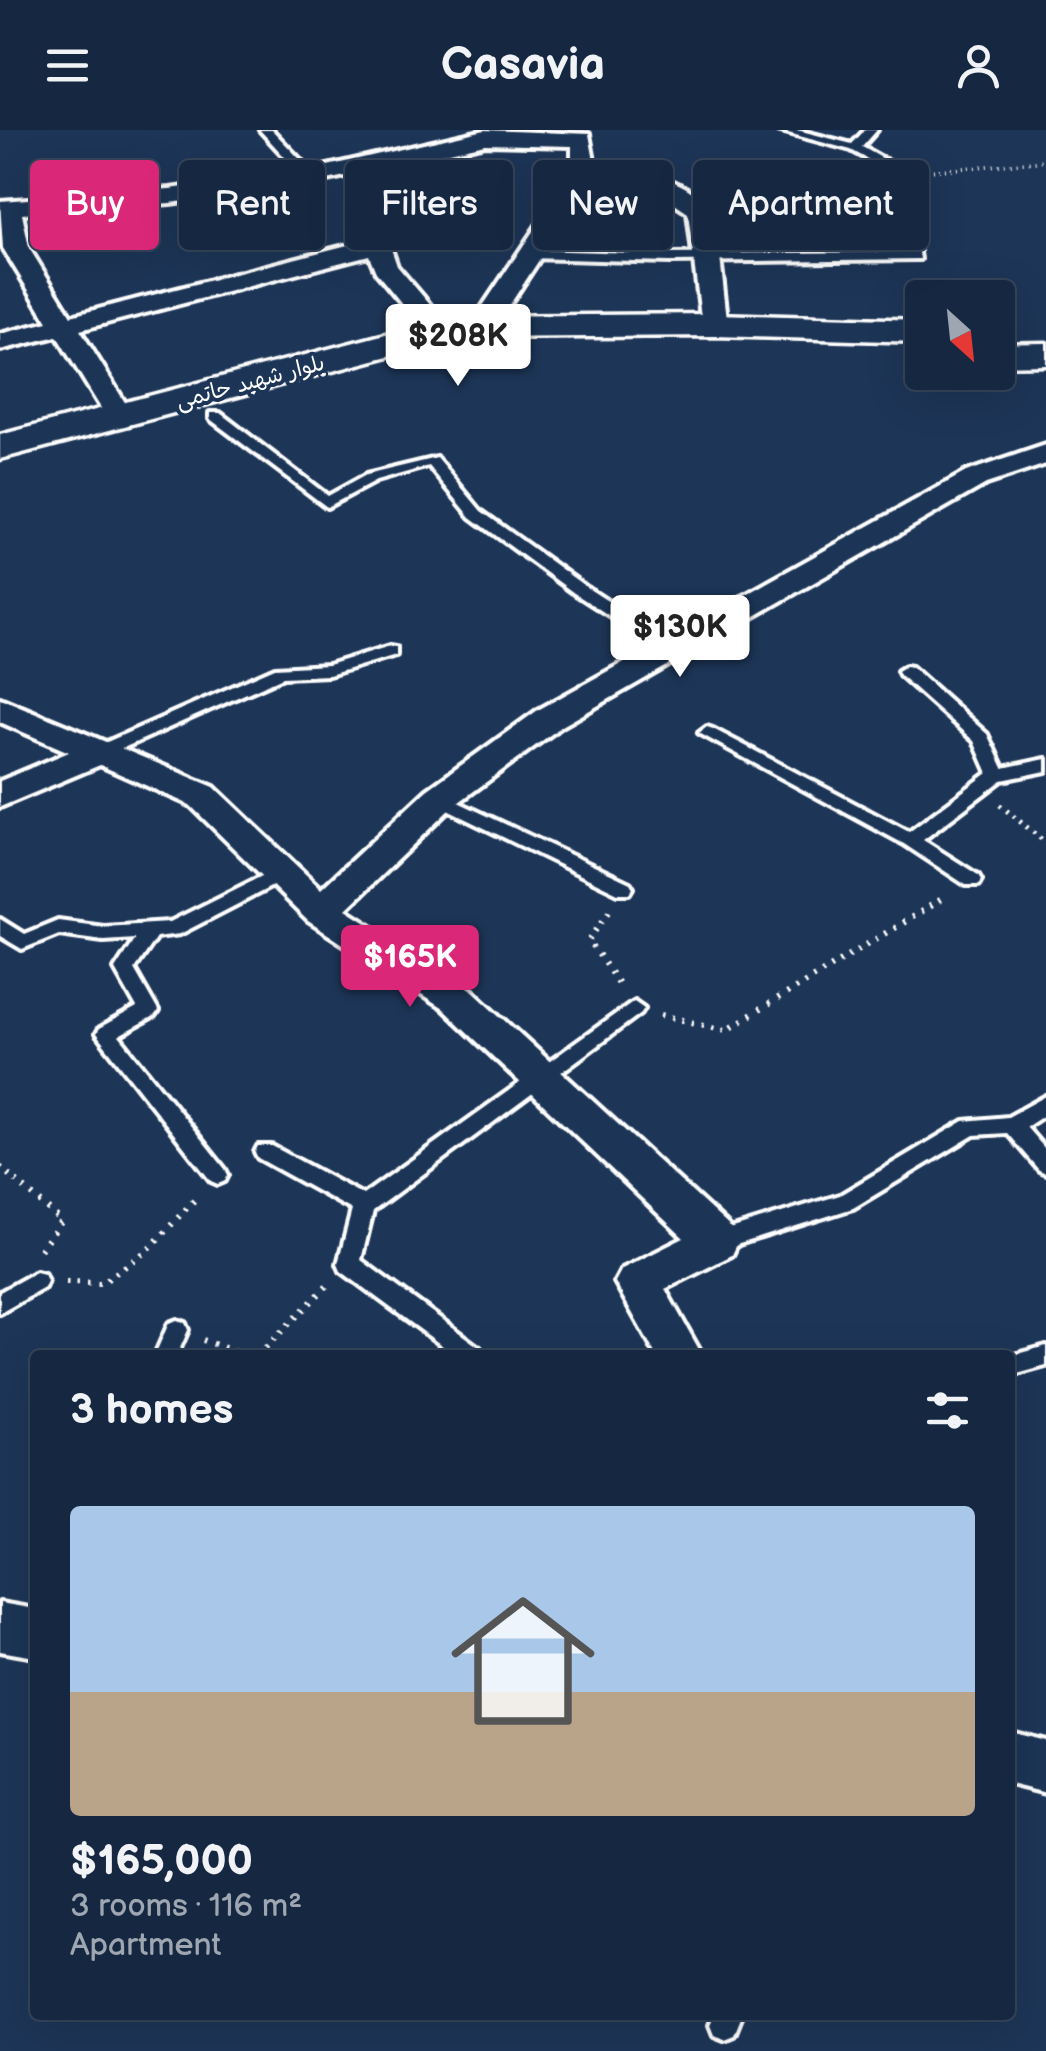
<!DOCTYPE html>
<html lang="en">
<head>
<meta charset="utf-8">
<style>
	body { margin:0; font-family:"Balsamiq Sans","Playpen Sans Arabic",sans-serif; background:#1f3048; color:#f1f3f6; height:100vh; display:flex; flex-direction:column; font-size:38px; white-space:nowrap }
	* { box-sizing:border-box; margin:0 }
	p { font-size:32px; color:#9ea6b1 }
	.icon { flex:none; width:55px; height:55px; fill:none; stroke:currentColor; stroke-width:2; stroke-linecap:round; stroke-linejoin:round }
	.map { position:relative; flex:1; overflow:hidden }
	.side { position:absolute; left:30px; top:1220px; width:985px; height:670px; display:flex; flex-direction:column; background:#162841; border-radius:10px; box-shadow:0 10px 40px #0002,0 0 0 2px #35445a }
	.side>* { flex:none }
	.banner { position:absolute; left:30px; top:30px; width:988px; height:90px; display:flex; gap:20px }
	.needle { width:65px; rotate:153deg }
	.controls { position:absolute; left:905px; top:150px; display:grid; gap:20px }
	.controls a { display:grid; place-items:center; width:110px; height:110px; border-radius:10px; background:#162841; box-shadow:0 10px 40px #0002,0 0 0 2px #35445a; font-size:50px }
	.price { position:absolute; translate:-50% -85px; padding:0 22px; border-radius:10px; background:#fff; color:#222; font-size:32px; line-height:65px; filter:drop-shadow(0 2px 5px #0008) }
	.price::after { content:''; position:absolute; left:50%; top:60px; width:30px; height:22px; margin-left:-15px; background:inherit; clip-path:polygon(0 0,100% 0,50% 100%) }
	.price.on { background:#db2777; color:#fff }
	ul { padding:0; list-style:none }
	li { display:grid; align-content:center; gap:20px; height:530px; padding:0 40px }
	li span { display:grid; place-items:center; height:310px; border-radius:10px; color:#555 }
	li>.icon { margin-inline-start:auto }
	span .icon { width:180px; height:180px; fill:#fffc; stroke-width:1 }
	li b { font-size:42px }
	h2 { display:flex; justify-content:space-between; align-items:center; height:120px; padding:0 40px; font-size:42px }
	.tag { padding:0 35px; border-radius:10px; background:#162841; box-shadow:0 10px 40px #0002,0 0 0 2px #35445a; font-size:35px; line-height:90px }
	.tag.on { background:#db2777; color:#fff }
	header { display:flex; justify-content:space-between; align-items:center; height:130px; padding:0 40px; background:#162841; font-size:45px; font-weight:600 }
	.map>svg:first-child { display:block }
	.lines { fill:none; stroke-linecap:round; stroke-linejoin:round }
	.lane-casing { stroke:#fff; stroke-width:8 }
	.street-casing { stroke:#fff; stroke-width:8 }
	.secondary-casing { stroke:#fff; stroke-width:7 }
	.path-far2 { stroke:#fff; stroke-width:4; stroke-dasharray:1 5; stroke-linecap:butt }
	.path-far1 { stroke:#fff; stroke-width:5; stroke-dasharray:2.5 6; stroke-linecap:butt }
	.path { stroke:#fff; stroke-width:6; stroke-dasharray:2.5 8; stroke-linecap:butt }
	.lane { fill:#1d3557; fill-rule:evenodd }
	.street { fill:#1d3557; fill-rule:evenodd }
	.secondary { fill:#1d3557; fill-rule:evenodd }
	.labels { text-anchor:middle; stroke-width:8; stroke-linejoin:round; paint-order:stroke }
	.far-street-label { font-size:22px; fill:#fff; stroke:#1d3557 }
</style>
</head>
<body>
<header><svg class="icon" aria-label="menu" viewBox="0 0 24 24"><path d="M4 6h16M4 12h16M4 18h16"/></svg>Casavia<svg class="icon" aria-label="person" viewBox="0 0 24 24"><circle cx="12" cy="8" r="4"/><path d="M4 21q1-7 8-7t8 7"/></svg></header>
<div class="map">
<svg width="1046" height="1921" viewBox="0 0 1046 1921">
	<rect width="100%" height="100%" fill="#1d3557"/>
	<filter id="ink" filterUnits="userSpaceOnUse"><feTurbulence type="fractalNoise" baseFrequency=".01" numOctaves="2"/><feDisplacementMap in="SourceGraphic" scale="20" xChannelSelector="R" yChannelSelector="G"/><feConvolveMatrix kernelMatrix="1 2 1 2 8 2 1 2 1" color-interpolation-filters="sRGB"/></filter>
	<g filter="url(#ink)">
		<g class="lines">
			<defs>
				<g id="lane">
					<path d="M260,0H272L314,44V50H306Z"/>
					<path d="M777,0H797L852,14L865,0H877L862,17L907,42L920,129L669,132L530,128L524,124L530,120L669,124L909,122L895,44L851,20Z"/>
					<path d="M417,69L427,72L383,118H375V112Z"/>
					<path d="M210,283H220L328,366L366,345L437,328L481,381L586,457L680,518L678,522H666L574,463L471,387L429,336L376,351L327,377L210,289Z"/>
					<path d="M390,516L396,517V525L329,545L283,547L103,627H91L88,623L91,619L275,538L328,535Z"/>
					<path d="M906,536L912,537L987,604L1003,638L1046,629V641L1002,650L923,710L978,745L981,750L978,755H966L904,714L699,603L707,597L713,599L909,702L988,643L974,611L900,545L898,541Z"/>
					<path d="M439,663L630,753L633,758L630,763H618L433,673L430,669L433,665Z"/>
					<path d="M282,736L288,738L291,743L288,748L180,804L156,807L134,839L158,881L155,886L119,906L225,1039L228,1045L225,1051L218,1054L211,1051L96,904L99,899L137,878L115,839L135,808L103,810L59,804L22,819L0,806V789L24,804L58,790L103,796L170,792Z"/>
					<path d="M634,871L644,878L641,883L373,1081L361,1130L480,1218L483,1225H455L341,1141L338,1134L352,1080L258,1028L255,1022L258,1016H272L363,1065Z"/>
					<path d="M1046,966V984L1026,997L1046,1020V1043L1039,1040L1007,1003L974,1005L853,1078L717,1121L709,1118L706,1112L709,1106L717,1103L840,1065L964,991L1008,987Z"/>
					<path d="M36,1142L44,1144L47,1151L44,1158L0,1183V1162Z"/>
					<path d="M177,1190L185,1193L188,1200L177,1225H155L169,1193Z"/>
					<path d="M1046,1216V1236L1010,1246V1226Z"/>
					<path d="M714,1885H742L734,1905L724,1909L714,1905L710,1895Z"/>
				</g>
				<g id="street">
					<path d="M485,0L589,4L595,37C729,49 712,79 728,195L724,201L715,203L702,195L688,83L654,60L591,51L491,203H473L469,197L572,43V16L485,14L310,54L170,73L22,84L29,118L71,186L379,107L388,110L397,136L449,197L453,203L449,209H431L376,142L369,125L80,200L134,287L130,293H110L57,206L0,220V204L48,192L3,118L0,71L170,59L310,40Z"/>
					<path d="M1046,315V334L986,354L562,596L451,678L346,779L471,859L732,1099L738,1112L732,1125L665,1159L702,1225H656L615,1152L622,1139L684,1108L443,879L308,791L190,675L100,635L0,677V651L69,622L0,592V568L214,657L321,759L427,660L538,580L966,342Z"/>
					<path d="M0,1473L35,1479V1527L0,1521Z"/>
					<path d="M1010,1602L1046,1611V1663L1010,1654Z"/>
				</g>
				<g id="secondary">
					<path d="M715,184L922,190V212L715,206L482,208L404,222L0,329V305L401,200L482,186Z"/>
					<path d="M1046,213V235L998,236V214Z"/>
				</g>
			</defs>
			<use href="#lane" class="lane-casing"/>
			<use href="#street" class="street-casing"/>
			<use href="#secondary" class="secondary-casing"/>
			<path class="path-far2" d="M927,41L1046,31"/>
			<path class="path-far1" d="M1000,675L1046,713"/>
			<g class="path">
				<path d="M609,781L589,810L621,858"/>
				<path d="M661,885L726,900L945,767"/>
				<path d="M0,1037L62,1091L40,1120"/>
				<path d="M66,1152L102,1153L148,1120L199,1065"/>
				<path d="M203,1210L244,1225"/>
				<path d="M258,1225L327,1156"/>
			</g>
			<use href="#lane" class="lane"/>
			<use href="#street" class="street"/>
			<use href="#secondary" class="secondary"/>
		</g>
	</g>
	<g class="labels">
		<g class="far-street-label">
			<text transform="translate(250 251) rotate(-15)" y="8">بلوار شهید حاتمی</text>
		</g>
	</g>
</svg>
<div class="controls">
<a><svg class="needle" viewBox="-14 -14 28 28"><path d="M0-13l5 13h-10z" fill="#e53935"/><path d="M0 13l5-13h-10z" fill="#9ea6b1"/></svg></a>
</div>
<b class="price" style="left:458px;top:259px">$208K</b>
<b class="price" style="left:680px;top:550px">$130K</b>
<b class="price on" style="left:410px;top:880px">$165K</b>
<div class="banner">
<a class="tag on">Buy</a>
<a class="tag">Rent</a>
<a class="tag">Filters</a>
<a class="tag">New</a>
<a class="tag">Apartment</a>
</div>
<section class="side">
<h2>3 homes<svg class="icon" aria-label="filters" viewBox="0 0 24 24"><path d="M4 7h16M4 17h16"/><circle cx="9" cy="7" r="2"/><circle cx="15" cy="17" r="2"/></svg></h2>
<ul>
<li><span style="background:linear-gradient(#a9c7e8 60%,#b9a48a 0)"><svg class="icon" aria-label="home" viewBox="0 0 24 24"><path d="M3 11l9-7 9 7M6 9v11h12V9"/></svg></span><div><b>$165,000</b><p>3 rooms · 116 m²</p><p>Apartment</p></div></li>
</ul>
</section>
</div>
</body>
</html>
